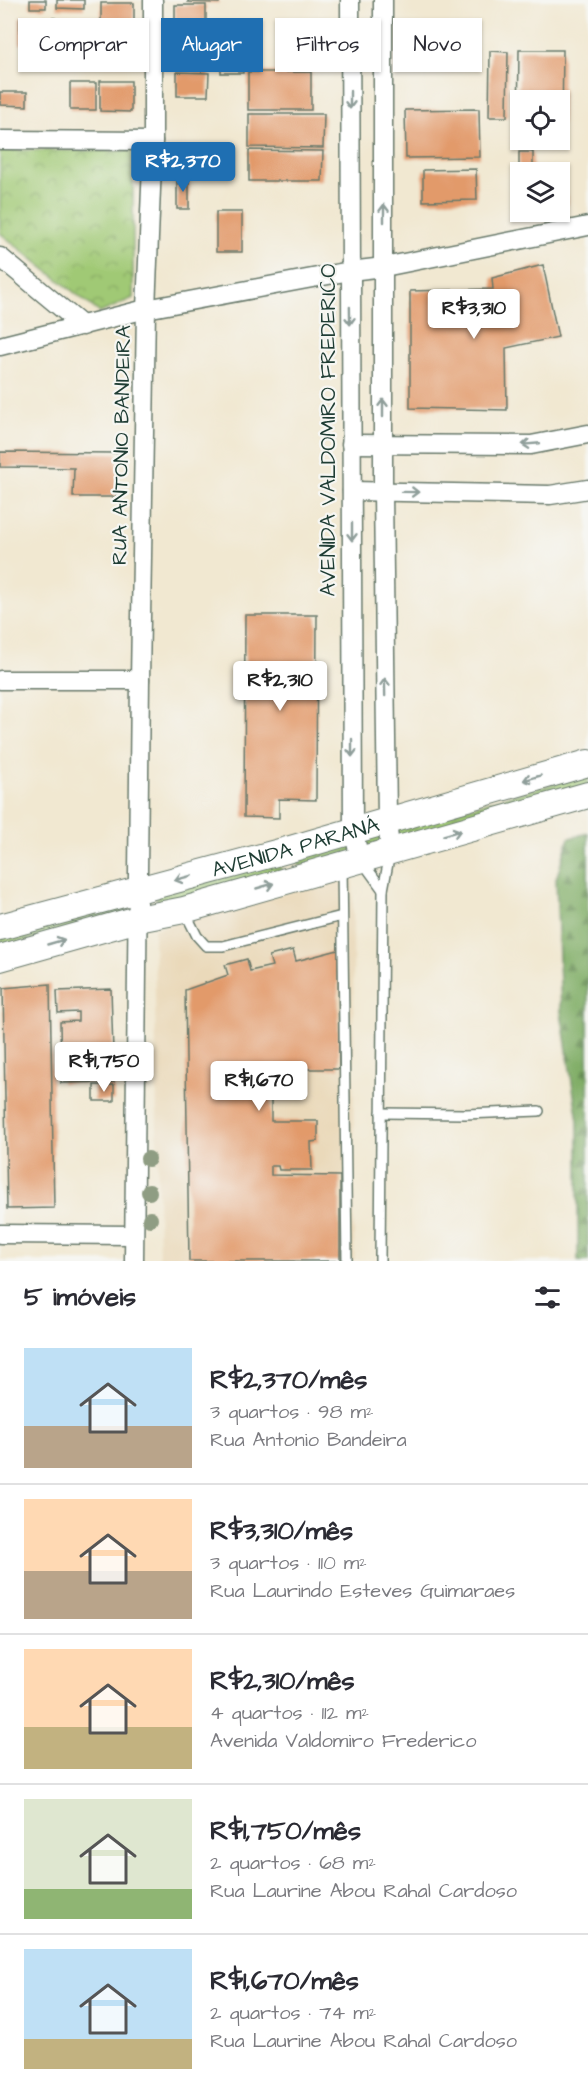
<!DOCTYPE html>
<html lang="pt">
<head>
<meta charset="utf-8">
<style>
	body { margin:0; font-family:"Architects Daughter",sans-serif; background:#f7f7f7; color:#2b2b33; height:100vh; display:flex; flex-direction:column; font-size:22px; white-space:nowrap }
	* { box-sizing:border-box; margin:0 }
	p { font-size:20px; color:#7c7c81 }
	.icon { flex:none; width:33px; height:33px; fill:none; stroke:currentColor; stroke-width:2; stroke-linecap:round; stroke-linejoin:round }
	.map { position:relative; height:1261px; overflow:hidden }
	.sheet { display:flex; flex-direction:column; background:#fff; flex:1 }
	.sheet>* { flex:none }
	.top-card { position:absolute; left:18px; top:18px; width:552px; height:54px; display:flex; gap:12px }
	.controls { position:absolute; left:510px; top:90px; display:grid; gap:12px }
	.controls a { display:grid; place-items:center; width:60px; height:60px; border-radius:0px; background:#fff; box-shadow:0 2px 4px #0004; font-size:30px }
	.price { position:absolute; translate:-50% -51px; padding:0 14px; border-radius:6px; background:#fff; color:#222; font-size:20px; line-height:39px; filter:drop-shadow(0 2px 3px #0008) }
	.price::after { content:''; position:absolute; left:50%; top:36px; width:18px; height:14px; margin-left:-9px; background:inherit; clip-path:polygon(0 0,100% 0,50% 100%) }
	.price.selected { background:#1f6fb2; color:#fff }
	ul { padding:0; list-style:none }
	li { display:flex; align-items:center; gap:18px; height:150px; padding:0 24px }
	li+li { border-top:2px solid #e1e1e2 }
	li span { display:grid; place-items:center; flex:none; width:168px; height:120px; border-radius:0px; color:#555 }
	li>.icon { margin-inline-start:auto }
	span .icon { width:72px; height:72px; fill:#fffc; stroke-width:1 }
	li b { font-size:26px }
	h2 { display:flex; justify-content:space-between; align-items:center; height:72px; padding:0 24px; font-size:26px }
	.pill { padding:0 21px; border-radius:0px; background:#fff; box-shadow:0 2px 4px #0004; font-size:21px; line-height:54px }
	.pill.selected { background:#1f6fb2; color:#fff }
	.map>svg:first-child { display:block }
	.built { fill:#ead9ba }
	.forest { fill:url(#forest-firs); stroke:#50754d; stroke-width:1.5 }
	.park { fill:url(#park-crowns); stroke:#608354; stroke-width:1.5 }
	.building { fill:#e29a6a }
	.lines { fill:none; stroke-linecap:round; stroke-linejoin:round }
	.service-casing { stroke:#68796b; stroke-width:12 }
	.minor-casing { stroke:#68796b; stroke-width:21 }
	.secondary-casing { stroke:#68796b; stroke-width:28 }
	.service { stroke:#fff; stroke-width:9 }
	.minor { stroke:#fff; stroke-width:18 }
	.secondary { stroke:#fff; stroke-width:26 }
	.tree { fill:#8f9d83 }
	.oneway { stroke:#8f9e9a }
	.labels { text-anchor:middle; stroke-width:4.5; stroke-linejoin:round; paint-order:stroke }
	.street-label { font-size:21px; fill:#1f3d34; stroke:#f6f6f2 }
</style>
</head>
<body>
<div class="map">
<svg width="588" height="1261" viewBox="0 0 588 1261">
	<defs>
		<pattern id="forest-firs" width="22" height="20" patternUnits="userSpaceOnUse" patternTransform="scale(1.5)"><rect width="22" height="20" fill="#80ad66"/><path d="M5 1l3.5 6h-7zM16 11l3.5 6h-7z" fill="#688e55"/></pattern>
		<pattern id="park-crowns" width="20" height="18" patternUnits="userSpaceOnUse" patternTransform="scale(1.5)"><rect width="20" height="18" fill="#a0c975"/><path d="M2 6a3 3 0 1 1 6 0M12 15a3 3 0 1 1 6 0" fill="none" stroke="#82a461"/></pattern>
	</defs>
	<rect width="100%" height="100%" fill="#f6f6f2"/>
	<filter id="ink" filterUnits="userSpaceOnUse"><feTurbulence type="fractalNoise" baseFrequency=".0167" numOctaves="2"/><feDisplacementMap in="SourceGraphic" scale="12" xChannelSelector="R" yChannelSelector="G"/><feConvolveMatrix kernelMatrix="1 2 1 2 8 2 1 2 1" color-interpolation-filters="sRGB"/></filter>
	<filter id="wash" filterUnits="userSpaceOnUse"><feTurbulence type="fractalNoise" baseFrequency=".008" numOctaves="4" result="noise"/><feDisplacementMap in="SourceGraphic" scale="24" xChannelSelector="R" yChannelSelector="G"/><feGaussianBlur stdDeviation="1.35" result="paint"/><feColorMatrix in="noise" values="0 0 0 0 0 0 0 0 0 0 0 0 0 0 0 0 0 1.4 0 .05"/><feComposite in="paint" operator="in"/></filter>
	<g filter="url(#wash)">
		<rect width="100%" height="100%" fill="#f1e8d1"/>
		<path class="built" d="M353,875L354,1261H159L154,929Z"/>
		<path class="forest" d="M588,833V1261H578V1121L561,1012L556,879L569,838Z"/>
		<g class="park">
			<path d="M0,150L133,151V298L100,313L0,233Z"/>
			<path d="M588,774V786L300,866L295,856Z"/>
			<path d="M279,862L282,872L159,905L156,895Z"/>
			<path d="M124,903L126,914L0,948V936Z"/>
		</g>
		<g id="blocks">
			<g class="building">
				<rect x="30" y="0" width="16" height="8"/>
				<path d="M57,0H84V9L57,8Z"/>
				<path d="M188,0H219V3L188,2Z"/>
				<rect x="101" y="3" width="33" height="40"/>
				<path d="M175,5H206V28H189V34H175Z"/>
				<path d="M20,17L55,18L54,45L20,44Z"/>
				<rect x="167" y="38" width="18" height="31"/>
				<path d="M243,39V73H221V40Z"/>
				<rect x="190" y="40" width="24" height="29"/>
				<path d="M519,50H563L562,127H560V100H520V127H518Z"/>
				<path d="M490,51L508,52L507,117H489Z"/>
				<path d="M177,72L209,73L208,96H177Z"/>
				<rect x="248" y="72" width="63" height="38"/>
				<path d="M100,81H131V112L100,111Z"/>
				<rect x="70" y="83" width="26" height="27"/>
				<path d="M0,92H27V106L0,105Z"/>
				<path d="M479,109L480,157L406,158L405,110Z"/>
				<path d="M249,114H324L323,148L249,147Z"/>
				<path d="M249,150L323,151L322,181H249Z"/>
				<rect x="519" y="152" width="14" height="20"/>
				<path d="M476,169L477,200L423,201V170Z"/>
				<path d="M189,176V209H177V177Z"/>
				<path d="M567,193L568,205L560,206V194Z"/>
				<rect x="216" y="212" width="26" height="40"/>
				<path d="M543,265L558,337L506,348L507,410L410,408V291L493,289L492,278Z"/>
				<path d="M0,452L117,453L116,497H73L74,468L0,467Z"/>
				<path d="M245,615H317L316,800L279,799V818L244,817Z"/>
				<path d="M293,950L296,961L338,950L339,1069H276L275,1078H271V1121H318V1141L311,1142L312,1170H279L278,1166H271V1175L340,1176V1261H189L185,990L228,975L225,965L247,959L250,971L272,966L269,956Z"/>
				<path d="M50,984L54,1208L7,1209L3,988Z"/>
				<path d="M111,989L114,1082L61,1083L60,1022L78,1021V1012L58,1013L57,991Z"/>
				<rect x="94" y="1085" width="20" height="16"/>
			</g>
		</g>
	</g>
	<g filter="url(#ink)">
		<use href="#blocks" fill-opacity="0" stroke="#68796b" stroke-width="1.5"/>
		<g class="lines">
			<defs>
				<g id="service">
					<path d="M362,861L383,890"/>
					<path d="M342,866L347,1261"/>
					<path d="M185,912L197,936L206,946H223L342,916"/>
					<path d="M381,1113L465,1114L539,1111"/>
					<path d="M380,1261L383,890L390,853"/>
				</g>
				<g id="minor">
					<path d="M350,0L353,830L360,859"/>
					<path d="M383,0V492L387,819L390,850"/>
					<path d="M0,140L153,141"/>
					<path d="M0,257L83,326"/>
					<path d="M0,346L146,309L350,271L384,267L588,226"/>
					<path d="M351,444L531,445L588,434"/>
					<path d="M352,491L550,495L588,489"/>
					<path d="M0,680H140"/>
					<path d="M0,1234L133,1235"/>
					<path d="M134,1261L140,680L146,309L153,141V0"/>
				</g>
				<g id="secondary">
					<path id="s1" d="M0,927L287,850L588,763"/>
					<path d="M0,958L138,919L184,910L588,795"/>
				</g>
			</defs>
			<use href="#service" class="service-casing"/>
			<use href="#minor" class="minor-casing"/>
			<use href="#secondary" class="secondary-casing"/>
			<use href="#service" class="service"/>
			<use href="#minor" class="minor"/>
			<use href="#secondary" class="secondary"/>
		</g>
		<g class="tree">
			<circle cx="148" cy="1159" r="8"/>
			<circle cx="149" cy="1192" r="8"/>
			<circle cx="150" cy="1219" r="8"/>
		</g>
		<defs><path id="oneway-shaft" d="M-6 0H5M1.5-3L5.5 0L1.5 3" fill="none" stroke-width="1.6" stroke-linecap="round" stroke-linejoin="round" transform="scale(1.5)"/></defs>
		<g class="oneway">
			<use href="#oneway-shaft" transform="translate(350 100) rotate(90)"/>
			<use href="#oneway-shaft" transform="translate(384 213) rotate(-90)"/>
			<use href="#oneway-shaft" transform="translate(350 316) rotate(89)"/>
			<use href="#oneway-shaft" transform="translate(383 408) rotate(-90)"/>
			<use href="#oneway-shaft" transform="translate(531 444) rotate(175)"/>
			<use href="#oneway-shaft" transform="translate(410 492) rotate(1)"/>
			<use href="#oneway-shaft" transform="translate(352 532) rotate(90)"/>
			<use href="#oneway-shaft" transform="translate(385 687) rotate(-91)"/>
			<use href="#oneway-shaft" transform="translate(352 748) rotate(90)"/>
			<use href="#oneway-shaft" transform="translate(532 778) rotate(164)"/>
			<use href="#oneway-shaft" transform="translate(452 833) rotate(-16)"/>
			<use href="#oneway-shaft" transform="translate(183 878) rotate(165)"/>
			<use href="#oneway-shaft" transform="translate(265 886) rotate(-16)"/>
			<use href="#oneway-shaft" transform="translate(56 942) rotate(-16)"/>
		</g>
	</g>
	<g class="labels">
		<g class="street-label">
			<text transform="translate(328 430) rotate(-90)" y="7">AVENIDA VALDOMIRO FREDERICO</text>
			<text transform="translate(121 445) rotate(-89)" y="7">RUA ANTONIO BANDEIRA</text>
			<text dy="7" stroke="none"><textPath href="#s1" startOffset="306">AVENIDA PARANÁ</textPath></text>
		</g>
	</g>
</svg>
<div class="controls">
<a><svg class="icon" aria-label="locate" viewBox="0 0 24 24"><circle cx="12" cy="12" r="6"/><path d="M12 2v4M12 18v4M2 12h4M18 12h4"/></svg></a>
<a><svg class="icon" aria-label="layers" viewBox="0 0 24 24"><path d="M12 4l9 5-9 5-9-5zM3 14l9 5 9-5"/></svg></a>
</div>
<b class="price selected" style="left:183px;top:193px">R$2,370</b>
<b class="price" style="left:474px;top:340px">R$3,310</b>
<b class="price" style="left:280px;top:712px">R$2,310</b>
<b class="price" style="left:104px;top:1093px">R$1,750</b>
<b class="price" style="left:259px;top:1112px">R$1,670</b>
<div class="top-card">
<a class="pill">Comprar</a>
<a class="pill selected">Alugar</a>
<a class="pill">Filtros</a>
<a class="pill">Novo</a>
</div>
</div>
<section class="sheet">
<h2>5 imóveis<svg class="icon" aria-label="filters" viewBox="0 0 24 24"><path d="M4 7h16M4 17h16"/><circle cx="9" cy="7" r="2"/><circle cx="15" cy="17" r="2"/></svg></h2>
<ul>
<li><span style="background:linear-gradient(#bfe0f5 65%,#b9a48a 0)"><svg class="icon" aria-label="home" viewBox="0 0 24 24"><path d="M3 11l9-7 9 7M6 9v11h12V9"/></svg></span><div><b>R$2,370/mês</b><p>3 quartos · 98 m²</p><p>Rua Antonio Bandeira</p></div></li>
<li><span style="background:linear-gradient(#ffd9b3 60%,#b9a48a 0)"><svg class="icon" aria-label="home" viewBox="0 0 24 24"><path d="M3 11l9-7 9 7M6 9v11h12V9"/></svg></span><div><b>R$3,310/mês</b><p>3 quartos · 110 m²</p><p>Rua Laurindo Esteves Guimaraes</p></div></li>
<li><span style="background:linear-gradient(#ffd9b3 65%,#c2b280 0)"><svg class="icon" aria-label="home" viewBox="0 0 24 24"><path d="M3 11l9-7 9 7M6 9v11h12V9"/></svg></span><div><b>R$2,310/mês</b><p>4 quartos · 112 m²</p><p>Avenida Valdomiro Frederico</p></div></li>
<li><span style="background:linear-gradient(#dfe7d0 75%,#8fb573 0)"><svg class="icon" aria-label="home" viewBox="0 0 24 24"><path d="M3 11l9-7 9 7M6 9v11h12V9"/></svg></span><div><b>R$1,750/mês</b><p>2 quartos · 68 m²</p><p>Rua Laurine Abou Rahal Cardoso</p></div></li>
<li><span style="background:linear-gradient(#bfe0f5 75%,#c2b280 0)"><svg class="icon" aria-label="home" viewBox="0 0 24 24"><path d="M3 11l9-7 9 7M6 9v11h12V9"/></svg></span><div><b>R$1,670/mês</b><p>2 quartos · 74 m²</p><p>Rua Laurine Abou Rahal Cardoso</p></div></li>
</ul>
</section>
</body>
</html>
